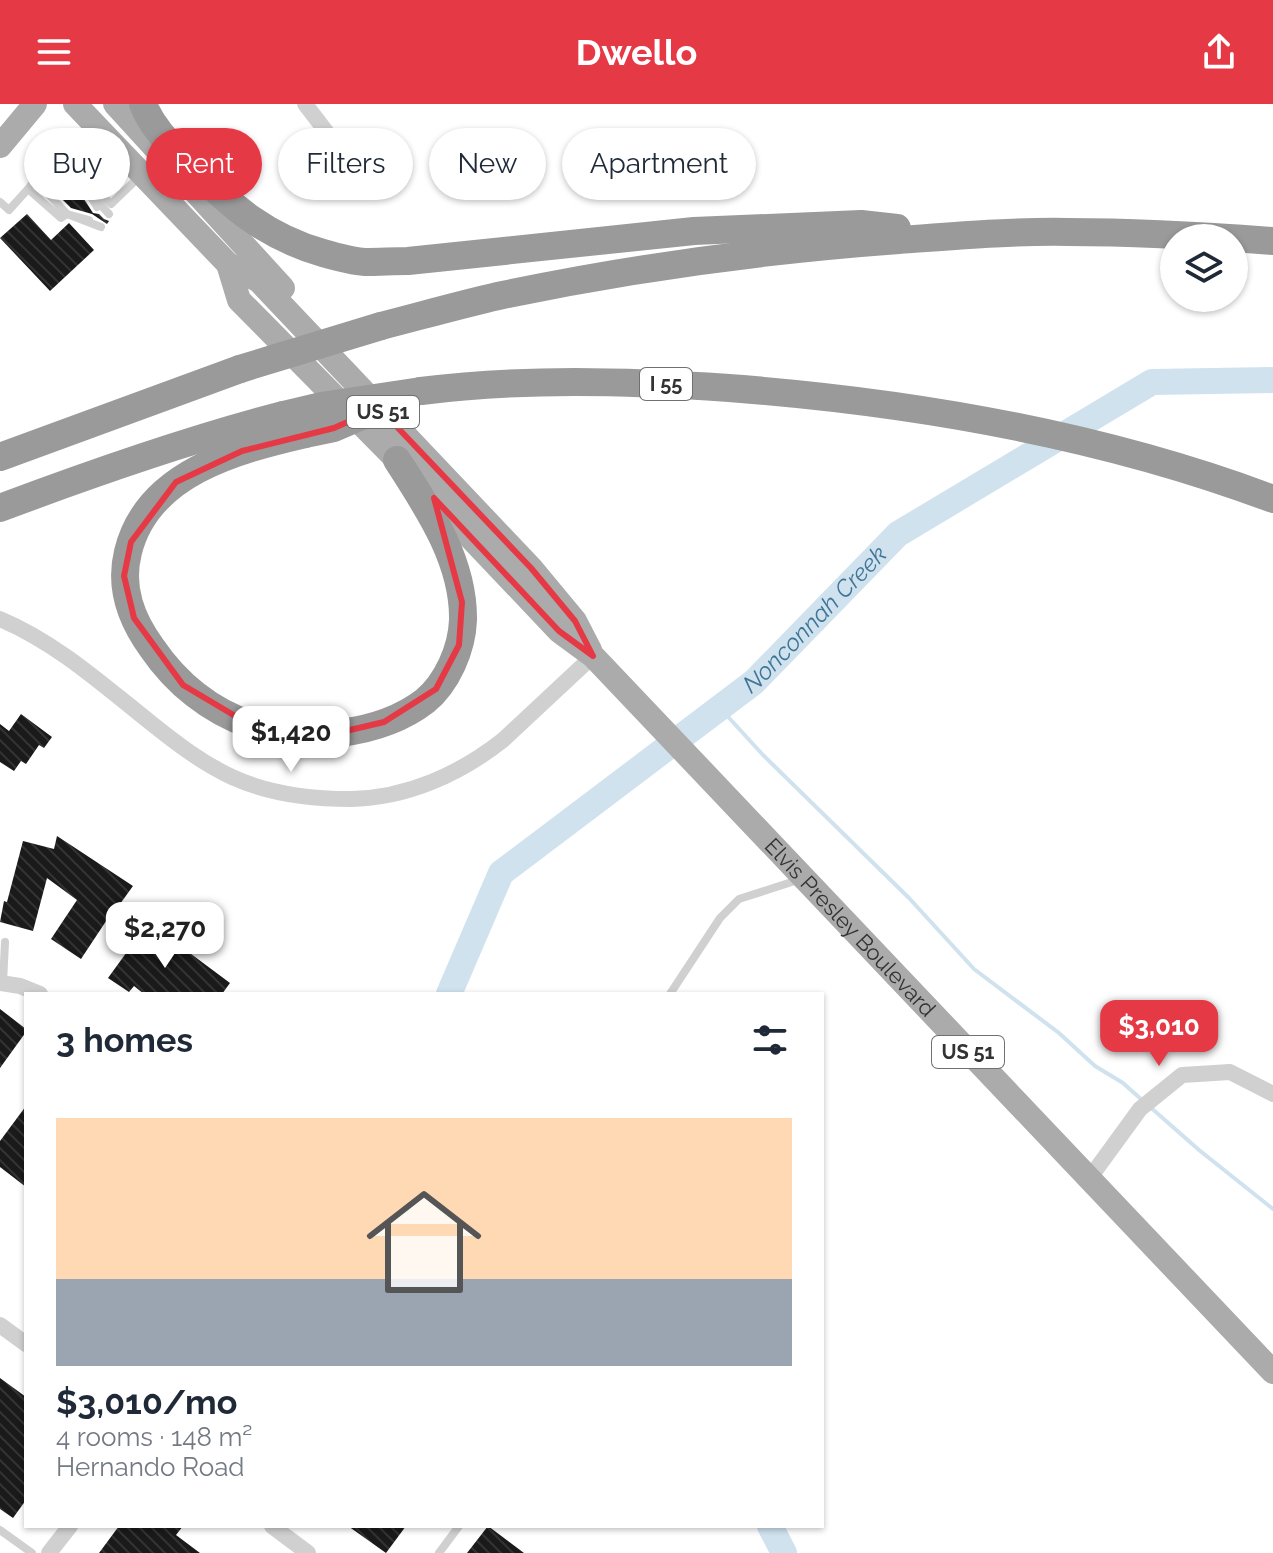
<!DOCTYPE html>
<html lang="en">
<head>
<meta charset="utf-8">
<style>
	body { margin:0; font-family:Raleway,sans-serif; background:#f2f2f3; color:#1f2937; height:100vh; display:flex; flex-direction:column; font-size:30px; white-space:nowrap }
	* { box-sizing:border-box; margin:0 }
	p { font-size:26px; color:#747a83 }
	.icon { flex:none; width:44px; height:44px; fill:none; stroke:currentColor; stroke-width:2; stroke-linecap:round; stroke-linejoin:round }
	.map { position:relative; flex:1; overflow:hidden }
	.side { position:absolute; left:24px; top:888px; width:800px; height:536px; display:flex; flex-direction:column; background:#fff; border-radius:0px; box-shadow:0 2px 6px #0004 }
	.side>* { flex:none }
	.guide { position:absolute; left:24px; top:24px; width:800px; height:72px; display:flex; gap:16px }
	.buttons { position:absolute; left:1160px; top:120px; display:grid; gap:16px }
	.buttons a { display:grid; place-items:center; width:88px; height:88px; border-radius:50%; background:#fff; box-shadow:0 2px 6px #0004; font-size:40px }
	.price { position:absolute; translate:-50% -68px; padding:0 18px; border-radius:16px; background:#fff; color:#222; font-size:26px; line-height:52px; filter:drop-shadow(0 2px 4px #0008) }
	.price::after { content:''; position:absolute; left:50%; top:48px; width:24px; height:18px; margin-left:-12px; background:inherit; clip-path:polygon(0 0,100% 0,50% 100%) }
	.price.active { background:#e63946; color:#fff }
	ul { padding:0; list-style:none }
	li { display:grid; align-content:center; gap:16px; height:424px; padding:0 32px }
	li+li { border-top:2px solid #e0e1e3 }
	li span { display:grid; place-items:center; height:248px; border-radius:0px; color:#555 }
	li>.icon { margin-inline-start:auto }
	span .icon { width:144px; height:144px; fill:#fffc; stroke-width:1 }
	li b { font-size:34px }
	h2 { display:flex; justify-content:space-between; align-items:center; height:96px; padding:0 32px; font-size:34px }
	.chip { padding:0 28px; border-radius:36px; background:#fff; box-shadow:0 2px 6px #0004; font-size:28px; line-height:72px }
	.chip.active { background:#e63946; color:#fff }
	header { display:flex; justify-content:space-between; align-items:center; height:104px; padding:0 32px; background:#e63946; color:#fff; font-size:36px; font-weight:700 }
	.map>svg:first-child { display:block }
	.lines { fill:none; stroke-linecap:round; stroke-linejoin:round }
	.stream { stroke:#cfe2ee; stroke-width:4 }
	.river { stroke:#cfe2ee; stroke-width:26 }
	.building { fill:url(#building-back-hatch) }
	.service { stroke:#d0d0d0; stroke-width:8 }
	.minor { stroke:#d0d0d0; stroke-width:16 }
	.primary { stroke:#ababab; stroke-width:24 }
	.motorway { stroke:#9a9a9a; stroke-width:28 }
	.motorway-bridge { stroke:#9a9a9a; stroke-width:28 }
	.marked { fill:none; stroke:#e63946; stroke-width:6; stroke-linejoin:round }
	.labels { text-anchor:middle; stroke-width:8; stroke-linejoin:round; paint-order:stroke }
	.shield { fill:#fff; stroke:#707070; stroke-width:2 }
	.shield-label { font-size:20px; font-weight:bold; fill:#333 }
	.street-label { font-size:22px; fill:#333; stroke:#fff }
	.water-label { font-size:24px; font-style:italic; fill:#3f7597; stroke:#fff }
</style>
</head>
<body>
<header><svg class="icon" aria-label="menu" viewBox="0 0 24 24"><path d="M4 6h16M4 12h16M4 18h16"/></svg>Dwello<svg class="icon" aria-label="share" viewBox="0 0 24 24"><path d="M12 15V3M7 8l5-5 5 5M5 13v7h14v-7"/></svg></header>
<div class="map">
<svg width="1273" height="1449" viewBox="0 0 1273 1449">
	<defs>
		<pattern id="building-back-hatch" width="6" height="6" patternUnits="userSpaceOnUse" patternTransform="scale(2)"><rect width="6" height="6" fill="#1a1a1a"/><path d="M-1 5l2 2M0 0l6 6M5-1l2 2" fill="none" stroke="#333"/></pattern>
	</defs>
	<rect width="100%" height="100%" fill="#fff"/>
	<g class="lines">
		<g class="stream">
			<path d="M720,604L763,651L909,794L974,865L1059,929L1095,962L1123,979L1142,996"/>
			<path d="M1149,1002L1199,1046L1273,1105"/>
		</g>
		<g class="river">
			<path id="s1" d="M449,890L501,769L754,578L898,430L1152,278L1273,276"/>
			<path d="M770,1422L784,1449"/>
		</g>
	</g>
	<g class="building">
		<path d="M51,80L55,84L77,90L84,95L93,109L99,110L104,115L109,117L107,120L92,110L71,104L54,87L48,85Z"/>
		<path d="M27,110L51,136L69,119L94,146L50,187L0,134Z"/>
		<path d="M21,610L52,633L44,644L39,641L26,660L21,657L14,667L0,658V620L9,627Z"/>
		<path d="M57,732L133,782L120,800L118,799L81,855L51,835L77,796L47,774L33,827L0,818L4,797L7,798L23,737L54,745Z"/>
		<path d="M145,823L176,846L179,841L230,879L222,890H144L134,882L129,888L108,874Z"/>
		<path d="M0,905L26,925V928L0,964Z"/>
		<path d="M26,1002V1083L0,1063V1037Z"/>
		<path d="M0,1274L26,1293V1396L13,1414L0,1405Z"/>
		<path d="M119,1422H183L176,1431L200,1449H99Z"/>
		<path d="M348,1422H406L386,1449Z"/>
		<path d="M488,1422L524,1449H467Z"/>
	</g>
	<g class="lines">
		<g class="service">
			<path d="M91,80L111,100L139,73"/>
			<path d="M28,85L40,70L68,56L91,80L87,86L58,78"/>
			<path d="M0,98L9,106L28,85L61,114L67,110L50,92"/>
			<path d="M97,103L87,86L109,110"/>
			<path d="M89,116L67,110L101,123"/>
			<path d="M3,879L5,838"/>
			<path d="M670,890L720,814L739,795L798,776"/>
			<path d="M0,1426L32,1449"/>
			<path d="M439,1449L459,1422"/>
		</g>
		<g class="minor">
			<path d="M305,0L328,30L332,58"/>
			<path d="M0,515C57,539 103,581 151,619C176,639 202,659 232,673C269,690 310,695 351,695C407,694 460,670 503,636L593,552"/>
			<path d="M0,879L20,882L40,890"/>
			<path d="M1089,1075L1140,1005L1182,971L1230,968L1273,990"/>
			<path d="M0,1221L26,1240"/>
			<path d="M272,1422L308,1449"/>
			<path d="M49,1449L70,1422"/>
		</g>
		<g class="primary">
			<path d="M75,0L228,160L259,177L531,464L575,517L590,546"/>
			<path d="M115,0L283,184"/>
			<path d="M0,42L35,0"/>
			<path id="s2" d="M228,160L239,196L397,356L559,527L593,552L1273,1268"/>
		</g>
		<g class="motorway">
			<path d="M143,0C153,26 173,43 192,62C231,103 267,133 323,149C337,153 351,157 365,158C379,158 394,157 408,157L694,127L861,120L897,124"/>
			<path d="M381,222C420,212 459,201 498,192C630,164 764,146 899,136C955,132 1012,127 1068,128C1136,128 1205,132 1273,137"/>
			<path d="M421,287C523,274 626,277 729,284C913,298 1100,330 1273,395"/>
			<path d="M305,330C236,346 147,369 128,448C119,484 131,515 152,544C176,579 210,607 251,621C303,640 381,631 425,597C447,579 462,545 463,516C464,457 428,404 397,356"/>
			<path d="M0,353L240,265"/>
			<path d="M0,404C93,369 187,336 283,311"/>
		</g>
		<g class="motorway-bridge">
			<path d="M240,265L381,222"/>
			<path d="M283,311L321,302L421,287"/>
			<path d="M305,330L334,324L383,303"/>
		</g>
	</g>
	<path class="marked" d="M379,304L531,464L575,517L593,552L559,527L434,394L462,498L459,541L436,585L384,618L333,630L252,622L183,581L134,514L124,472L131,438L176,378L242,347L334,324Z"/>
	<g class="labels">
		<g class="shield">
			<rect x="640" y="264" width="52" height="32" rx="6"/>
			<rect x="347" y="292" width="72" height="32" rx="6"/>
			<rect x="932" y="932" width="72" height="32" rx="6"/>
		</g>
		<g class="shield-label">
			<text x="666" y="287">I 55</text>
			<text x="383" y="315">US 51</text>
			<text x="968" y="955">US 51</text>
		</g>
		<g class="street-label">
			<text dy="8" stroke="none"><textPath href="#s2" startOffset="914">Elvis Presley Boulevard</textPath></text>
		</g>
		<g class="water-label">
			<text dy="8" stroke="none"><textPath href="#s1" startOffset="536">Nonconnah Creek</textPath></text>
		</g>
	</g>
</svg>
<div class="buttons">
<a><svg class="icon" aria-label="layers" viewBox="0 0 24 24"><path d="M12 4l9 5-9 5-9-5zM3 14l9 5 9-5"/></svg></a>
</div>
<b class="price" style="left:291px;top:670px">$1,420</b>
<b class="price" style="left:165px;top:866px">$2,270</b>
<b class="price active" style="left:1159px;top:964px">$3,010</b>
<div class="guide">
<a class="chip">Buy</a>
<a class="chip active">Rent</a>
<a class="chip">Filters</a>
<a class="chip">New</a>
<a class="chip">Apartment</a>
</div>
<section class="side">
<h2>3 homes<svg class="icon" aria-label="filters" viewBox="0 0 24 24"><path d="M4 7h16M4 17h16"/><circle cx="9" cy="7" r="2"/><circle cx="15" cy="17" r="2"/></svg></h2>
<ul>
<li><span style="background:linear-gradient(#ffd9b3 65%,#9aa5b1 0)"><svg class="icon" aria-label="home" viewBox="0 0 24 24"><path d="M3 11l9-7 9 7M6 9v11h12V9"/></svg></span><div><b>$3,010/mo</b><p>4 rooms · 148 m²</p><p>Hernando Road</p></div></li>
</ul>
</section>
</div>
</body>
</html>
